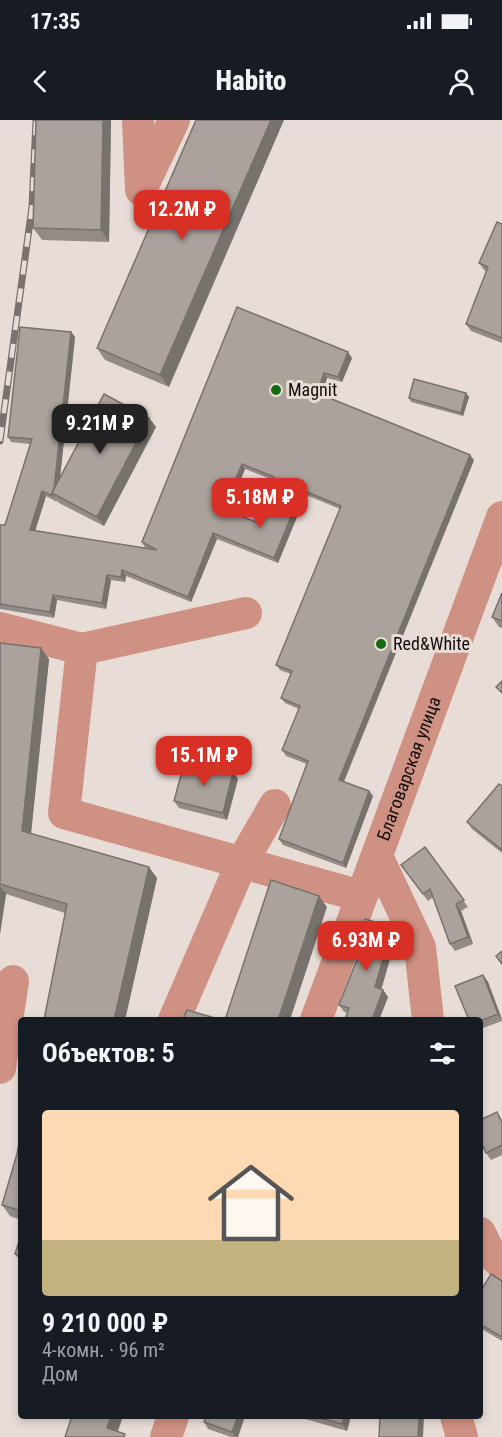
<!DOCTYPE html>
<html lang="ru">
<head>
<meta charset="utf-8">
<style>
	body { margin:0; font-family:"Roboto Condensed",sans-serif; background:#20242c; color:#f1f3f6; height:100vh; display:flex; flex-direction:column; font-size:22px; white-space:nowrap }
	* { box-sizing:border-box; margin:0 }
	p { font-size:20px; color:#9ea1a6 }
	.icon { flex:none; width:33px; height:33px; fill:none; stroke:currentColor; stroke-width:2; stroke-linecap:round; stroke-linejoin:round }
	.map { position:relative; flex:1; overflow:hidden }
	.side { position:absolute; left:18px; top:897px; width:465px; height:402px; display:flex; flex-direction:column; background:#171b24; border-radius:6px; box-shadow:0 3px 9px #0003 }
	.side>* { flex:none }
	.price { position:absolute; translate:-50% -51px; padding:0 14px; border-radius:12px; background:#d93025; color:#fff; font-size:20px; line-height:39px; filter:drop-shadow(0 2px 3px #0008) }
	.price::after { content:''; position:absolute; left:50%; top:36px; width:18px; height:14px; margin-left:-9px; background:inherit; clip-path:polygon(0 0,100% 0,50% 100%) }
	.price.current { background:#222; color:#fff }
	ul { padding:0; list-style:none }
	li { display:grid; align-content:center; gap:12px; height:318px; padding:0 24px }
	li+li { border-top:2px solid #363941 }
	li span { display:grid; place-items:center; height:186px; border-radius:6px; color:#555 }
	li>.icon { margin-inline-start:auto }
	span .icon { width:108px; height:108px; fill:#fffc; stroke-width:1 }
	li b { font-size:26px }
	h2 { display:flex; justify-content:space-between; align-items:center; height:72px; padding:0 24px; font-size:26px }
	.status { display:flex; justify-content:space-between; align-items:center; height:42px; padding:0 30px; background:#171b24; direction:ltr }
	.status svg { height:16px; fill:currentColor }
	header { display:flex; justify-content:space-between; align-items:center; height:78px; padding:0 24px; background:#171b24; font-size:27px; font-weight:800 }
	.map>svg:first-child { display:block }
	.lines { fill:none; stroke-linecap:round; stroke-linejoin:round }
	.minor { stroke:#cf9183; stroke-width:32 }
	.rail-casing { stroke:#7a726e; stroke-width:7 }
	.rail { stroke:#e8ddd6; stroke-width:4.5; stroke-dasharray:14; stroke-linecap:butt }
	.wall { fill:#938c85; fill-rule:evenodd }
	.shaded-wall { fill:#78726c }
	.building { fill:#aba39b; stroke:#78726c; stroke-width:1.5; fill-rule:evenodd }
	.poi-dot { fill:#136a11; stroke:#e8ddd6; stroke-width:2 }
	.labels { text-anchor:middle; stroke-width:6; stroke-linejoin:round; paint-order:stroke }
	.poi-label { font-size:18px; fill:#120e0c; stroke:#e8ddd6; text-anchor:start }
	.street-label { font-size:18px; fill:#120e0c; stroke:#e8ddd6 }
</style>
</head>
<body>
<div class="status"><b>17:35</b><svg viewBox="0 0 49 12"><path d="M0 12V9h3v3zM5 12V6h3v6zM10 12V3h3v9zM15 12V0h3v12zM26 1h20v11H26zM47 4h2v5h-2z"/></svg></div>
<header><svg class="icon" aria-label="back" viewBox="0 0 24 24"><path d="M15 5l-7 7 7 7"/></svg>Habito<svg class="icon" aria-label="person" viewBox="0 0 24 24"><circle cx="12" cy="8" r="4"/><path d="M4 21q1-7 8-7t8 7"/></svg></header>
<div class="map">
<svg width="502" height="1317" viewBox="0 0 502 1317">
	<rect width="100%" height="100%" fill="#e8ddd6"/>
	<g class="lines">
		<g class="minor">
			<path d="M138,0L141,70L174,0"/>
			<path d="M246,493L82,529L64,693L361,776"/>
			<path d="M0,508L82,529"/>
			<path d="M377,736L420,827L428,900"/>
			<path d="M174,900L242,742L275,685"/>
			<path id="s1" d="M316,900L502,397"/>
			<path d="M0,948L13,861"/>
			<path d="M480,1113L490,1133L502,1144"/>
			<path d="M456,1296L462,1317"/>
			<path d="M166,1317L173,1296"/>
		</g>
		<defs>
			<path id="rail" d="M0,321L32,87L36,0"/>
		</defs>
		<use href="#rail" class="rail-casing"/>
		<use href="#rail" class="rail"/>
	</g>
	<g class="wall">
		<path d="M36,0H111L109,122L42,120L33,108Z"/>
		<path d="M196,0L169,267L105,240L97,228Z"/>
		<path d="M502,104V223L471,211L466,204L486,151L484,150L479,143Z"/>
		<path d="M237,187L352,238L342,262L327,258L322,275L474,340L344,662L369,671L373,676L346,748L283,725L279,719L307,644L286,636L282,630L299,589L285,583L281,578L291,554L280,550L276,545L340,389L306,375L278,443L217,419L191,482L126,456L125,462L111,460L106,489L57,480L54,498L0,489V405H5L30,324L11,322L8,317L71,212L75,217L60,358L149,298L156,307L104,406L59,383L57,380V382L46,376L35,410L148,429L145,428L142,422ZM245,349L273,360L256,402L228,391Z"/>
		<path d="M466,273L469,277L463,296L411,282L409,278Z"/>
		<path d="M502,473V508L499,507L492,497Z"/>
		<path d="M0,523L49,539L31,714L157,758L125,900H44L65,793L6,774L0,814Z"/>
		<path d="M233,652L238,659L227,700L179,688L174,681Z"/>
		<path d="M502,666V733L472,709L467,702Z"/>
		<path d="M425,727L468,787L461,791L473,824L455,831L450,824L433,777L428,781L401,745Z"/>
		<path d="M393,813L396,818L381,869L383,870L388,877L379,900H345L348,893L344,892L339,885L358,836L354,830Z"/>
		<path d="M483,855L488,862L502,899V901L480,909Z"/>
		<path d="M497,992L502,1000V1035L491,1040L486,1033Z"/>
		<path d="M21,1013V1100L10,1096L2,1085L17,1034Z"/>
		<path d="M21,1115V1142L15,1134Z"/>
		<path d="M502,1161V1221L480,1208V1172Z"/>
		<path d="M206,1296H245L238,1317H231L208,1309L204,1302Z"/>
		<path d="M301,1296H351L347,1311L302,1298Z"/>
	</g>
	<g class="shaded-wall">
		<path d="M103,0H111L109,122L101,110Z"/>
		<path d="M271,0H284L169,267L160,255Z"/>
		<path d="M71,212L75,217L58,376L54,374Z"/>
		<path d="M348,232L352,238L342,262L338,257Z"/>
		<path d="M324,253L327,258L321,278L317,273Z"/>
		<path d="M466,273L469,277L463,296L461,293Z"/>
		<path d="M149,298L156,307L104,406L97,397Z"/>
		<path d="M470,335L474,340L342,665L339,660Z"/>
		<path d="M242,344L245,349L227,394L223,389Z"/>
		<path d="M302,370L306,375L278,443L274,438Z"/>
		<path d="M42,371L46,376L34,415L30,410Z"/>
		<path d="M213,413L217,419L191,482L188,477Z"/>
		<path d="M122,450L126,456L125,462L121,457Z"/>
		<path d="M107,455L111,460L106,489L102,483Z"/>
		<path d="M53,475L57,480L54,498L50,492Z"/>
		<path d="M41,528L49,539L30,723L22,711Z"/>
		<path d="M233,652L238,659L227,700L223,693Z"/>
		<path d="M369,671L373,676L346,748L343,743Z"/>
		<path d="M149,747L157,758L125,900H114Z"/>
		<path d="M0,766L6,774L0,814Z"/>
		<path d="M319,776L327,787L290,900H278Z"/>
		<path d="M456,784L461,791L473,824L468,817Z"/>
		<path d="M388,806L396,818L380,874L375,867Z"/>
		<path d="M483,855L488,862L502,900L498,894Z"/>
		<path d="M383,870L388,877L379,900H372Z"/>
		<path d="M111,1296H123L116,1317L107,1308Z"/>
		<path d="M238,1296H245L238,1317H236L232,1312Z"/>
		<path d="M345,1296H351L347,1311L342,1304Z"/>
		<path d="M419,1296H424L423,1317H418Z"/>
	</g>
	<g class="building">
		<path d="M36,0H103L101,110L33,108Z"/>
		<path d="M196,0H271L160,255L97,228Z"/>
		<path d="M497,102L502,104V218L466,204L488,147L479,143Z"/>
		<path d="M237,187L348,232L338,257L324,253L317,273L470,335L339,660L369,671L343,743L279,719L308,641L282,630L300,586L281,578L292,551L276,545L341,386L302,370L274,438L213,413L188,477L122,450L121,457L107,455L102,483L53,475L50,492L0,484V405H5L32,319L8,317L20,207L71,212L54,369L52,373L53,376L42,371L30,410L157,430L142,422ZM242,344L274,357L256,402L223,389Z"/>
		<path d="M414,259L466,273L461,293L409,278Z"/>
		<path d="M104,274L149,298L97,397L52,373Z"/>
		<path d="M502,473V501L492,497Z"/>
		<path d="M0,523L41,528L22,711L149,747L114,900H44L67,784L0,764Z"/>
		<path d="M502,561V573L496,567Z"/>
		<path d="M185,640L233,652L223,693L174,681Z"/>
		<path d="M499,664L502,666V730L467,702Z"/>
		<path d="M425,727L464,780L456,784L468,817L450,824L430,769L423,774L401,745Z"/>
		<path d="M271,760L319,776L278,900H225Z"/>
		<path d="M365,799L388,806L391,811L375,867L383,870L372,900H345L349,888L339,885L360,832L354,830Z"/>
		<path d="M502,831V844L496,836Z"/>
		<path d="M483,855L498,894L480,901V900H469L455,866Z"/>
		<path d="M187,890L222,900H183Z"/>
		<path d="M497,992L502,1003V1025L486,1033L480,1020V1000Z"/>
		<path d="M21,1013V1091L2,1085L17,1034Z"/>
		<path d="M21,1115V1136L15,1134Z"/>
		<path d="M491,1154L502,1161V1217L480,1204V1172Z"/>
		<path d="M72,1296H111L107,1308L125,1314L124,1317H65Z"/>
		<path d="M206,1296H238L232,1312L204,1302Z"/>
		<path d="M313,1296H345L342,1304Z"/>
		<path d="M380,1296H419L418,1317H379Z"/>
	</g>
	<g class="poi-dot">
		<circle cx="276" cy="270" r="6"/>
		<circle cx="381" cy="524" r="6"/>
	</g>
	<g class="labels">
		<g class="poi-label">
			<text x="288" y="276">Magnit</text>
			<text x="393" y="530">Red&amp;White</text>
		</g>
		<g class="street-label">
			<text dy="6" stroke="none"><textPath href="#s1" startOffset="268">Благоварская улица</textPath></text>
		</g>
	</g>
</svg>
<b class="price" style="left:182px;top:121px">12.2M ₽</b>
<b class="price current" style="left:100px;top:335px">9.21M ₽</b>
<b class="price" style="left:260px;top:409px">5.18M ₽</b>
<b class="price" style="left:204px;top:667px">15.1M ₽</b>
<b class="price" style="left:366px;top:852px">6.93M ₽</b>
<section class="side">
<h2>Объектов: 5<svg class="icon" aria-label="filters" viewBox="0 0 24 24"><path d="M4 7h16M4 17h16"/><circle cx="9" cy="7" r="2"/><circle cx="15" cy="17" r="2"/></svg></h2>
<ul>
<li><span style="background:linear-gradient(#ffd9b3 70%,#c2b280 0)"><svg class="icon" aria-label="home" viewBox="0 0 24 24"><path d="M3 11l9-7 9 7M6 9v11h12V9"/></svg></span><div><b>9 210 000 ₽</b><p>4-комн. · 96 m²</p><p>Дом</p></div></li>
</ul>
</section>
</div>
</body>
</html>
